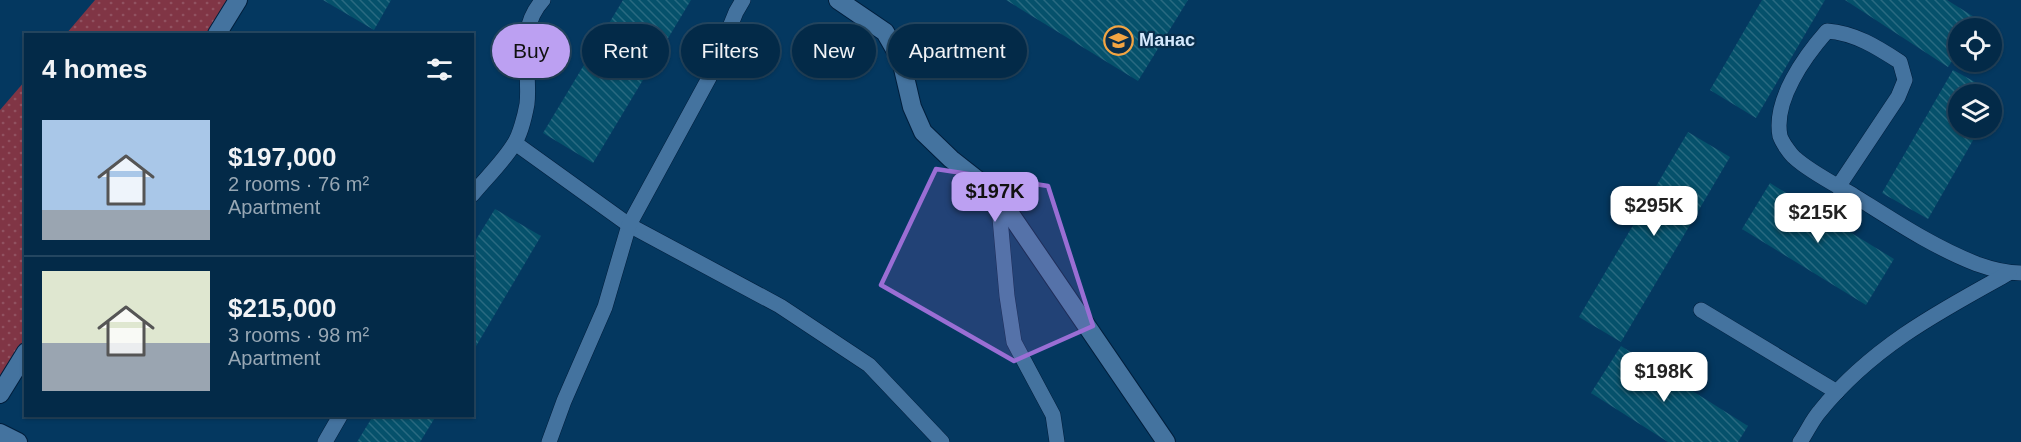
<!DOCTYPE html>
<html lang="en">
<head>
<meta charset="utf-8">
<style>
	body { margin:0; font-family:Helvetica,sans-serif; background:#113652; color:#f1f3f6; height:100vh; display:flex; flex-direction:column; font-size:22px; white-space:nowrap }
	* { box-sizing:border-box; margin:0 }
	p { font-size:20px; color:#97a7b4 }
	.icon { flex:none; width:33px; height:33px; fill:none; stroke:currentColor; stroke-width:2; stroke-linecap:round; stroke-linejoin:round }
	.map { position:relative; flex:1; overflow:hidden }
	.sheet { position:absolute; left:24px; top:33px; width:450px; height:384px; display:flex; flex-direction:column; background:#032a48; border-radius:0px; box-shadow:0 2px 4px #0004,0 0 0 2px #244660 }
	.sheet>* { flex:none }
	.top-card { position:absolute; left:492px; top:24px; width:570px; height:54px; display:flex; gap:12px }
	.controls { position:absolute; left:1948px; top:18px; display:grid; gap:12px }
	.controls a { display:grid; place-items:center; width:54px; height:54px; border-radius:50%; background:#032a48; box-shadow:0 2px 4px #0004,0 0 0 2px #244660; font-size:30px }
	.price { position:absolute; translate:-50% -51px; padding:0 14px; border-radius:12px; background:#fff; color:#222; font-size:20px; line-height:39px; filter:drop-shadow(0 2px 3px #0008) }
	.price::after { content:''; position:absolute; left:50%; top:36px; width:18px; height:14px; margin-left:-9px; background:inherit; clip-path:polygon(0 0,100% 0,50% 100%) }
	.price.selected { background:#bca0f2; color:#111 }
	ul { padding:0; list-style:none }
	li { display:flex; align-items:center; gap:18px; height:150px; padding:0 18px }
	li+li { border-top:2px solid #244660 }
	li span { display:grid; place-items:center; flex:none; width:168px; height:120px; border-radius:0px; color:#555 }
	li>.icon { margin-inline-start:auto }
	span .icon { width:72px; height:72px; fill:#fffc; stroke-width:1 }
	li b { font-size:26px }
	h2 { display:flex; justify-content:space-between; align-items:center; height:72px; padding:0 18px; font-size:26px }
	.tag { padding:0 21px; border-radius:27px; background:#032a48; box-shadow:0 2px 4px #0004,0 0 0 2px #244660; font-size:21px; line-height:54px }
	.tag.selected { background:#bca0f2; color:#111 }
	.map>svg:first-child { display:block }
	.grass { fill:url(#grass-dots) }
	.building { fill:url(#building-back-hatch) }
	.lines { fill:none; stroke-linecap:round; stroke-linejoin:round }
	.service-casing { stroke:#001e3c; stroke-width:16 }
	.minor-casing { stroke:#001e3c; stroke-width:20 }
	.tertiary-casing { stroke:#001e3c; stroke-width:20 }
	.service { stroke:#44739f; stroke-width:15 }
	.minor { stroke:#44739f; stroke-width:18 }
	.tertiary { stroke:#44739f; stroke-width:18 }
	.marked { fill:#9a6ed4; fill-opacity:0.2; stroke:#9a6ed4; stroke-width:4.5; stroke-linejoin:round }
	.labels { text-anchor:middle; stroke-width:4.5; stroke-linejoin:round; paint-order:stroke }
	.poi-label { font-size:18px; font-weight:bold; fill:#d4e8fc; stroke:#092e4c; text-anchor:start }
</style>
</head>
<body>
<div class="map">
<svg width="2021" height="442" viewBox="0 0 2021 442">
	<defs>
		<pattern id="grass-dots" width="8" height="8" patternUnits="userSpaceOnUse" patternTransform="scale(1.5)"><rect width="8" height="8" fill="#803545"/><path d="M2 2h.1M6 6h.1" fill="none" stroke="#915261" stroke-width="1.8" stroke-linecap="round"/></pattern>
		<pattern id="building-back-hatch" width="6" height="6" patternUnits="userSpaceOnUse" patternTransform="scale(1.5)"><rect width="6" height="6" fill="#05516b"/><path d="M-1 5l2 2M0 0l6 6M5-1l2 2" fill="none" stroke="#296a81"/></pattern>
	</defs>
	<rect width="100%" height="100%" fill="#043860"/>
	<g class="grass">
		<path d="M95,0H228L208,34H66Z"/>
		<path d="M25,81V347L0,391V110Z"/>
	</g>
	<g class="building">
		<path d="M323,0H391L374,30Z"/>
		<path d="M623,0H691L593,163L543,133Z"/>
		<path d="M1006,0H1188L1138,81Z"/>
		<path d="M1762,0H1825L1756,118L1710,90Z"/>
		<path d="M1845,0H1947L1979,20L1973,28H1959V51L1948,67Z"/>
		<path d="M1953,70L1999,95L1992,107V94H1959V128H1980L1928,219L1882,193Z"/>
		<path d="M1688,132L1730,157L1621,342L1579,317Z"/>
		<path d="M1770,183L1894,259L1866,305L1742,229Z"/>
		<path d="M495,209L541,236L472,353V246Z"/>
		<path d="M1621,346L1748,426L1738,442H1668L1591,393Z"/>
		<path d="M373,416H436L420,442H357Z"/>
	</g>
	<g class="lines">
		<defs>
			<g id="service">
				<path d="M515,143L629,225L780,306L869,365L942,442"/>
				<path d="M1838,187L1898,97L1905,80L1900,62C1877,47 1855,33 1827,31C1805,56 1773,100 1780,136C1782,142 1790,154 1795,158C1809,171 1836,185 1853,195C1893,220 1933,247 1977,264C1991,269 2006,273 2021,273"/>
				<path d="M472,195C486,178 503,162 514,144C520,135 525,115 527,104C531,69 515,30 543,0"/>
				<path d="M998,196L1007,296L1014,342L1053,415L1057,442"/>
				<path d="M1701,310L1837,392"/>
				<path d="M325,442L340,416"/>
				<path d="M549,442L564,401L605,307L629,225L709,78L736,12L743,0"/>
				<path d="M1800,442C1807,432 1812,420 1820,411C1872,347 1938,312 2009,273"/>
			</g>
			<g id="minor">
				<path d="M838,0L885,32L901,60L912,107L923,132L951,159L998,196L1166,442"/>
				<path d="M217,34L238,0"/>
				<path d="M0,394L26,352"/>
			</g>
			<path id="tertiary" d="M0,433L18,442"/>
		</defs>
		<use href="#service" class="service-casing"/>
		<use href="#minor" class="minor-casing"/>
		<use href="#tertiary" class="tertiary-casing"/>
		<use href="#service" class="service"/>
		<use href="#minor" class="minor"/>
		<use href="#tertiary" class="tertiary"/>
	</g>
	<path class="marked" d="M936,169L1048,186L1093,326L1014,361L881,285Z"/>
	<defs>
		<symbol id="school-ring" viewBox="-11 -11 22 22"><circle r="9.5" fill="#092e4c" stroke="#f3a442" stroke-width="1.5"/><path d="M0-5L7-2L0 1L-7-2ZM-4 1L0 2.5L4 1V4Q0 6-4 4Z" fill="#f3a442"/></symbol>
	</defs>
	<g fill-rule="evenodd">
		<use href="#school-ring" x="1102" y="24" width="33" height="33"/>
	</g>
	<g class="labels">
		<g class="poi-label">
			<text x="1139" y="46">Манас</text>
		</g>
	</g>
</svg>
<div class="controls">
<a><svg class="icon" aria-label="locate" viewBox="0 0 24 24"><circle cx="12" cy="12" r="6"/><path d="M12 2v4M12 18v4M2 12h4M18 12h4"/></svg></a>
<a><svg class="icon" aria-label="layers" viewBox="0 0 24 24"><path d="M12 4l9 5-9 5-9-5zM3 14l9 5 9-5"/></svg></a>
</div>
<b class="price selected" style="left:995px;top:223px">$197K</b>
<b class="price" style="left:1654px;top:237px">$295K</b>
<b class="price" style="left:1818px;top:244px">$215K</b>
<b class="price" style="left:1664px;top:403px">$198K</b>
<div class="top-card">
<a class="tag selected">Buy</a>
<a class="tag">Rent</a>
<a class="tag">Filters</a>
<a class="tag">New</a>
<a class="tag">Apartment</a>
</div>
<section class="sheet">
<h2>4 homes<svg class="icon" aria-label="filters" viewBox="0 0 24 24"><path d="M4 7h16M4 17h16"/><circle cx="9" cy="7" r="2"/><circle cx="15" cy="17" r="2"/></svg></h2>
<ul>
<li><span style="background:linear-gradient(#a9c7e8 75%,#9aa5b1 0)"><svg class="icon" aria-label="home" viewBox="0 0 24 24"><path d="M3 11l9-7 9 7M6 9v11h12V9"/></svg></span><div><b>$197,000</b><p>2 rooms · 76 m²</p><p>Apartment</p></div></li>
<li><span style="background:linear-gradient(#dfe7d0 60%,#9aa5b1 0)"><svg class="icon" aria-label="home" viewBox="0 0 24 24"><path d="M3 11l9-7 9 7M6 9v11h12V9"/></svg></span><div><b>$215,000</b><p>3 rooms · 98 m²</p><p>Apartment</p></div></li>
</ul>
</section>
</div>
</body>
</html>
